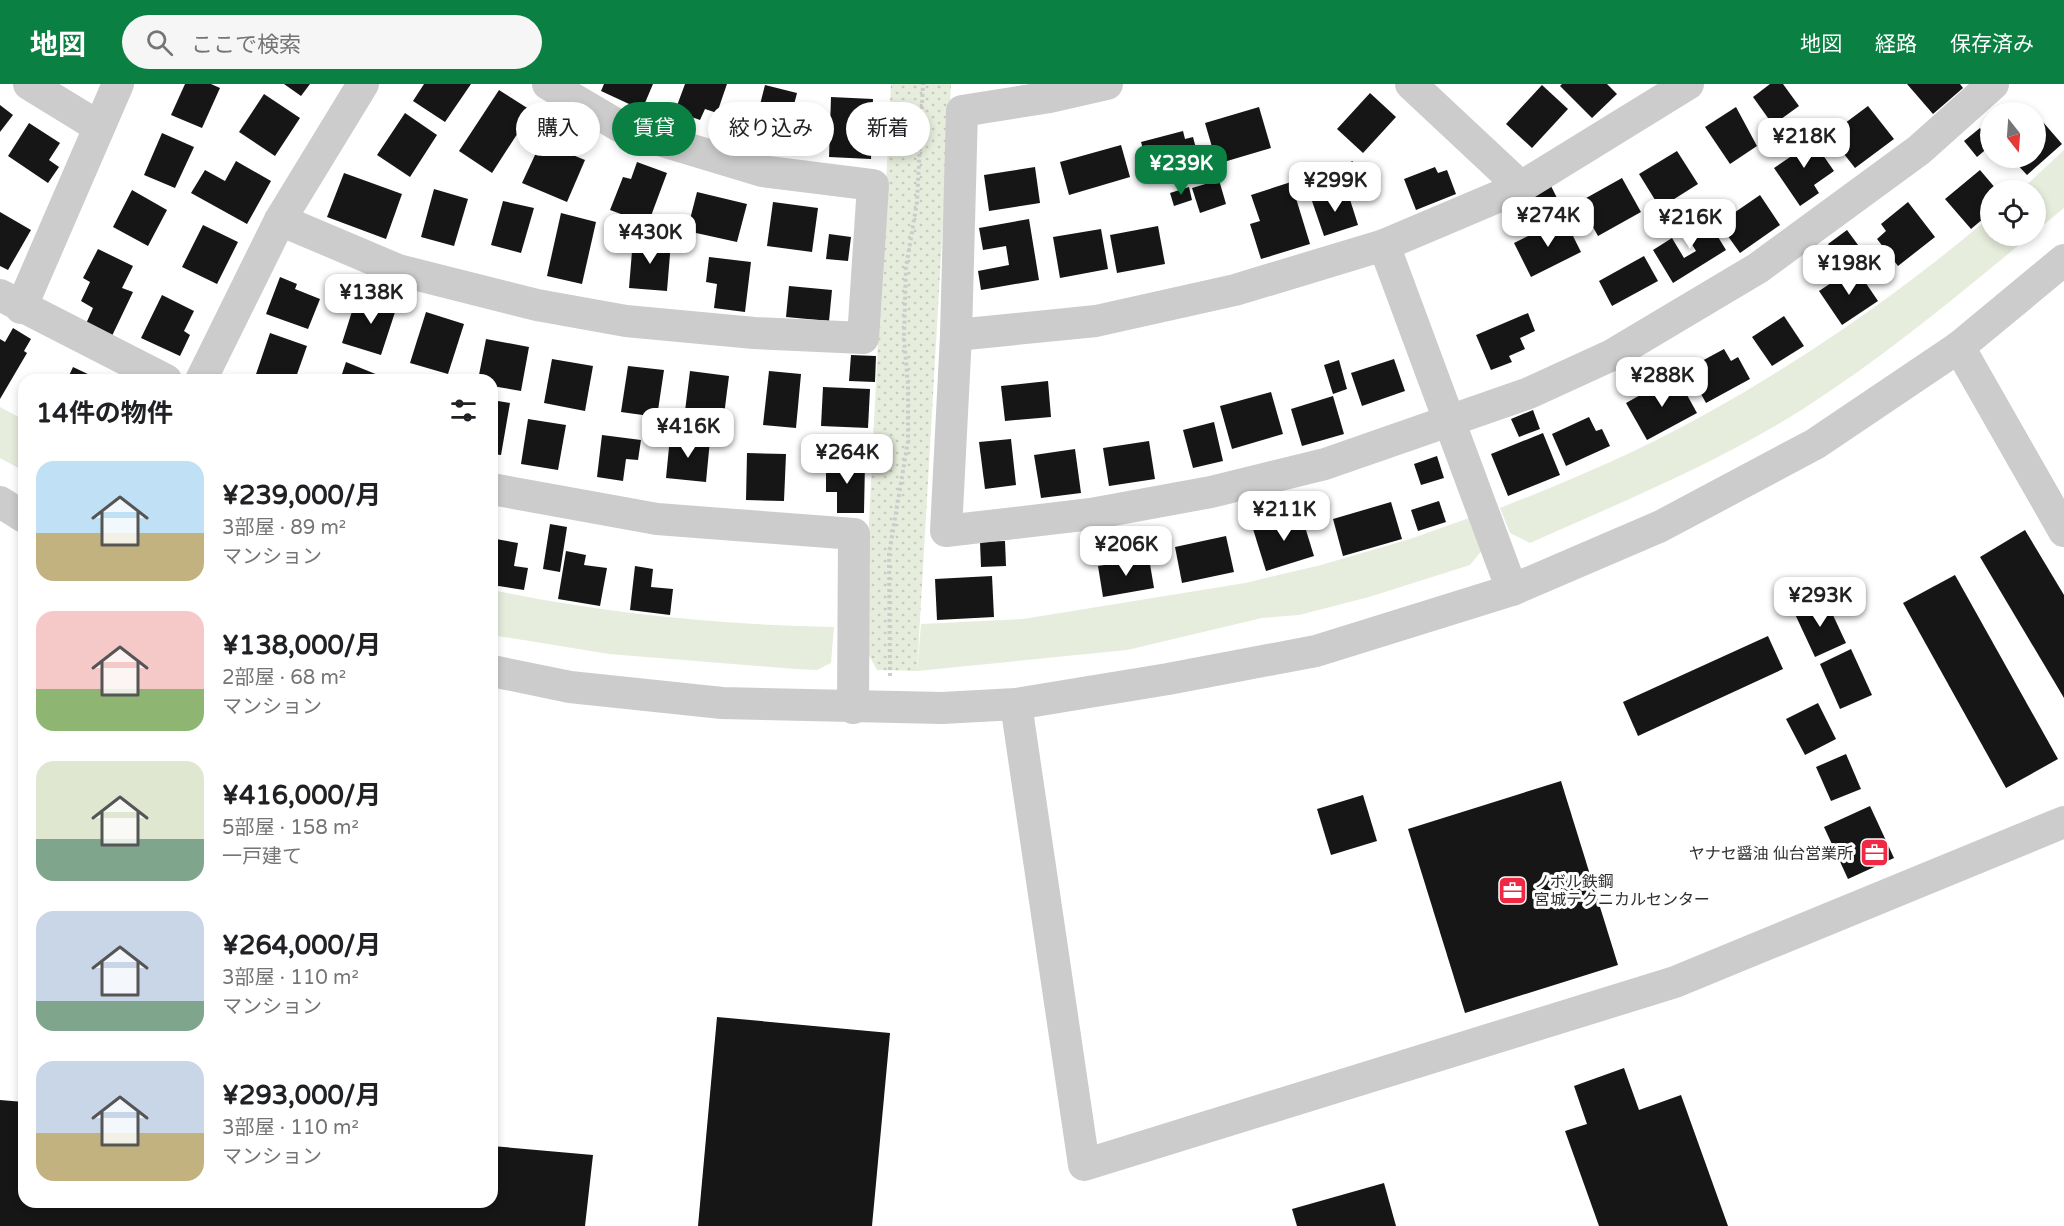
<!DOCTYPE html>
<html lang="ja">
<head>
<meta charset="utf-8">
<style>
	body { margin:0; font-family:"Varela Round","Noto Sans JP",sans-serif; background:#f6f6f6; color:#202124; height:100vh; display:flex; flex-direction:column; font-size:22px; white-space:nowrap }
	* { box-sizing:border-box; margin:0 }
	p { font-size:20px; color:#757577 }
	.icon { flex:none; width:33px; height:33px; fill:none; stroke:currentColor; stroke-width:2; stroke-linecap:round; stroke-linejoin:round }
	.map { position:relative; flex:1; overflow:hidden }
	.drawer { position:absolute; left:18px; top:290px; width:480px; height:834px; display:flex; flex-direction:column; background:#fff; border-radius:18px; box-shadow:0 3px 9px #0003 }
	.drawer>* { flex:none }
	.top-card { position:absolute; left:516px; top:18px; width:570px; height:54px; display:flex; gap:12px }
	.needle { width:39px; rotate:163deg }
	.controls { position:absolute; left:1980px; top:18px; display:grid; gap:12px }
	.controls a { display:grid; place-items:center; width:66px; height:66px; border-radius:50%; background:#fff; box-shadow:0 3px 9px #0003; font-size:30px }
	.price { position:absolute; translate:-50% -51px; padding:0 14px; border-radius:12px; background:#fff; color:#222; font-size:20px; line-height:39px; filter:drop-shadow(0 2px 3px #0008) }
	.price::after { content:''; position:absolute; left:50%; top:36px; width:18px; height:14px; margin-left:-9px; background:inherit; clip-path:polygon(0 0,100% 0,50% 100%) }
	.price.active { background:#0b8043; color:#fff }
	ul { padding:0; list-style:none }
	li { display:flex; align-items:center; gap:18px; height:150px; padding:0 18px }
	li span { display:grid; place-items:center; flex:none; width:168px; height:120px; border-radius:18px; color:#555 }
	li>.icon { margin-inline-start:auto }
	span .icon { width:72px; height:72px; fill:#fffc; stroke-width:1 }
	li b { font-size:26px }
	h2 { display:flex; justify-content:space-between; align-items:center; height:72px; padding:0 18px; font-size:26px }
	.tag { padding:0 21px; border-radius:27px; background:#fff; box-shadow:0 3px 9px #0003; font-size:21px; line-height:54px }
	.tag.active { background:#0b8043; color:#fff }
	header { display:flex; align-items:center; gap:36px; box-sizing:border-box; height:84px; padding:0 30px; background:#0b8043; color:#fff }
	header strong { font-size:28px }
	nav { display:flex; gap:33px; margin-inline-start:auto; font-size:21px }
	.search { width:420px; height:54px; background:#f6f6f6; display:flex; align-items:center; gap:15px; box-sizing:border-box; padding:0 21px; border-radius:33px; color:#757577; font-size:22px }
	.map>svg:first-child { display:block }
	.green { fill:#e6eddc }
	.park { fill:url(#park-dots) }
	.building { fill:#161616 }
	.lines { fill:none; stroke-linecap:round; stroke-linejoin:round }
	.path { stroke:#ccc; stroke-width:4; stroke-dasharray:3 3; stroke-linecap:butt }
	.minor { stroke:#ccc; stroke-width:32 }
	.labels { text-anchor:middle; stroke-width:6; stroke-linejoin:round; paint-order:stroke }
	.poi-label { font-size:16px; fill:#2f2f2f; stroke:#fff; text-anchor:end }
</style>
</head>
<body>
<header>
<strong>地図</strong>
<div class="search"><svg class="icon" aria-label="search" viewBox="0 0 24 24"><circle cx="10" cy="10" r="6"/><path d="M15 15l6 6"/></svg>ここで検索</div>
<nav><a>地図</a><a>経路</a><a>保存済み</a></nav>
</header>
<div class="map">
<svg width="2064" height="1142" viewBox="0 0 2064 1142">
	<defs>
		<pattern id="park-dots" width="8" height="8" patternUnits="userSpaceOnUse" patternTransform="scale(1.5)"><rect width="8" height="8" fill="#e6eddc"/><path d="M2 2h.1M6 6h.1" fill="none" stroke="#c6ccbd" stroke-width="1.8" stroke-linecap="round"/></pattern>
	</defs>
	<rect width="100%" height="100%" fill="#fff"/>
	<g class="green">
		<path d="M2064,66V124L2036,147V106H2021Z"/>
		<path d="M1990,133V152H2030C1957,212 1884,273 1803,325C1718,379 1622,418 1530,459L1510,449L1500,424C1545,406 1590,388 1634,367C1759,307 1885,222 1990,133Z"/>
		<path d="M0,323L24,336V387L0,374Z"/>
		<path d="M1472,433L1483,465L1470,481L1369,513L1299,531L1262,534L1127,566L917,587L921,540L1023,535L1245,499L1321,481L1410,455Z"/>
		<path d="M492,506C605,529 719,541 834,543L831,579L817,586L795,585L609,570L492,551Z"/>
	</g>
	<path class="park" d="M891,0H951L917,587L877,586L867,568L869,438Z"/>
	<g class="building">
		<path d="M185,0H211L220,4L202,44L171,31Z"/>
		<path d="M284,0H310L301,12Z"/>
		<path d="M424,0H471L445,38L413,17Z"/>
		<path d="M604,0H653L642,26L601,7Z"/>
		<path d="M685,0H727L717,29L705,25L700,36L675,27Z"/>
		<path d="M1562,0H1607L1617,10L1592,34L1560,2Z"/>
		<path d="M1770,0H1783L1799,22L1773,41L1753,13Z"/>
		<path d="M1907,0H1960L1963,4L1933,30Z"/>
		<path d="M765,1L797,9L786,52L754,44Z"/>
		<path d="M1542,1L1568,25L1532,64L1506,40Z"/>
		<path d="M499,6L532,27L492,89L459,67Z"/>
		<path d="M1370,9L1396,33L1363,69L1337,45Z"/>
		<path d="M264,10L300,34L275,72L239,48Z"/>
		<path d="M831,13L873,15L871,75L829,73Z"/>
		<path d="M0,21L13,31L0,48Z"/>
		<path d="M1868,22L1894,55L1855,84L1829,51Z"/>
		<path d="M1259,23L1271,64L1217,80L1205,39Z"/>
		<path d="M1736,23L1757,62L1730,80L1705,43Z"/>
		<path d="M405,29L437,51L410,93L377,71Z"/>
		<path d="M2036,30L2062,60L2027,91L2011,74H2036Z"/>
		<path d="M29,39L60,59L49,76L59,83L48,99L8,72Z"/>
		<path d="M1980,44L1990,58V62L1977,73L1964,57Z"/>
		<path d="M1183,47L1185,55L1193,53L1201,83L1152,96L1141,58Z"/>
		<path d="M1807,48L1834,87L1814,101L1819,109L1800,122L1774,84L1796,69L1789,60Z"/>
		<path d="M162,49L194,63L175,104L144,91Z"/>
		<path d="M541,58L585,76L567,118L522,99Z"/>
		<path d="M1121,61L1130,93L1069,111L1060,78Z"/>
		<path d="M1677,67L1698,100L1660,124L1639,90Z"/>
		<path d="M236,77L271,97L247,140L191,109L205,86L225,97Z"/>
		<path d="M1352,77L1364,88L1356,97L1344,86Z"/>
		<path d="M637,78L667,89L648,140L610,126L623,93L631,95Z"/>
		<path d="M1035,83L1040,119L989,127L984,91Z"/>
		<path d="M1435,83L1438,89L1447,86L1456,110L1416,126L1404,95Z"/>
		<path d="M1980,86L1997,106H1990V129L1971,145L1945,115Z"/>
		<path d="M344,89L402,110L386,155L327,133Z"/>
		<path d="M1622,94L1641,128L1598,152L1579,118Z"/>
		<path d="M1219,96L1226,120L1200,129L1192,104Z"/>
		<path d="M1291,98L1310,160L1261,175L1250,140L1260,137L1251,111Z"/>
		<path d="M1551,102L1564,128L1519,151L1506,125Z"/>
		<path d="M1189,103L1192,116L1174,122L1170,109Z"/>
		<path d="M434,105L468,115L454,162L421,153Z"/>
		<path d="M132,106L167,126L148,162L113,143Z"/>
		<path d="M1347,106L1358,141L1324,152L1312,117Z"/>
		<path d="M697,108L747,120L737,158L687,147Z"/>
		<path d="M1760,111L1780,141L1740,169L1725,148L1734,142L1728,133Z"/>
		<path d="M503,117L534,124L521,169L491,161Z"/>
		<path d="M773,118L818,124L812,168L767,162Z"/>
		<path d="M1908,118L1935,153L1898,182L1877,155L1886,147L1881,140Z"/>
		<path d="M0,128L31,146L8,186L0,182Z"/>
		<path d="M561,129L596,138L582,200L547,192Z"/>
		<path d="M1704,130L1726,166L1673,199L1653,166L1672,154L1684,174L1696,167L1682,144Z"/>
		<path d="M1564,134L1581,168L1531,193L1514,159Z"/>
		<path d="M1029,135L1039,196L981,206L978,187L1009,181L1006,162L983,166L979,144Z"/>
		<path d="M203,141L238,158L217,200L182,183Z"/>
		<path d="M1158,142L1165,180L1117,189L1110,151Z"/>
		<path d="M1101,145L1108,185L1060,194L1053,153Z"/>
		<path d="M1847,146L1861,165L1842,179L1828,160Z"/>
		<path d="M829,150L851,153L848,177L826,175Z"/>
		<path d="M633,155L671,158L667,207L629,204Z"/>
		<path d="M98,165L133,182L122,204L133,208L111,254L85,242L93,224L81,217L90,198L83,194Z"/>
		<path d="M1644,172L1658,197L1612,222L1599,197Z"/>
		<path d="M709,173L751,178L745,228L714,224L717,200L706,198Z"/>
		<path d="M1855,183L1878,217L1842,241L1819,207Z"/>
		<path d="M280,193L297,200L295,205L320,215L308,245L266,230Z"/>
		<path d="M789,202L832,206L829,237L786,233Z"/>
		<path d="M371,210L398,219L381,271L342,259L354,221L366,225Z"/>
		<path d="M162,211L194,227L184,247L190,251L180,272L141,254Z"/>
		<path d="M426,228L464,240L448,290L410,279Z"/>
		<path d="M1528,229L1535,247L1520,254L1525,265L1509,272L1512,278L1491,286L1476,251Z"/>
		<path d="M1784,232L1804,262L1772,282L1752,253Z"/>
		<path d="M13,244L31,255L24,267L27,269L0,315V255L5,258Z"/>
		<path d="M270,249L307,262L295,296H254Z"/>
		<path d="M486,255L529,263L521,307L492,302V296H478Z"/>
		<path d="M1724,265L1731,277L1738,273L1750,295L1706,319L1687,285Z"/>
		<path d="M851,271L876,272L875,298L849,297Z"/>
		<path d="M552,275L593,282L585,327L544,319Z"/>
		<path d="M1394,275L1405,307L1362,322L1351,289Z"/>
		<path d="M1339,276L1347,305L1333,310L1324,281Z"/>
		<path d="M346,278L378,291L376,296H340Z"/>
		<path d="M628,282L664,286L657,333L621,328Z"/>
		<path d="M73,283L92,292L91,296H67Z"/>
		<path d="M690,287L729,292L723,339L684,335Z"/>
		<path d="M769,287L801,290L796,344L763,341Z"/>
		<path d="M1676,291L1697,329L1647,356L1626,319Z"/>
		<path d="M1048,297L1051,333L1005,337L1001,302Z"/>
		<path d="M823,303L870,305L868,344L821,342Z"/>
		<path d="M1271,308L1283,350L1232,365L1220,322Z"/>
		<path d="M1333,312L1344,350L1302,362L1291,325Z"/>
		<path d="M492,316L510,319L501,371L492,370Z"/>
		<path d="M1533,326L1540,345L1519,353L1511,335Z"/>
		<path d="M1589,333L1596,347L1602,345L1610,362L1566,382L1552,350Z"/>
		<path d="M528,335L566,341L558,386L521,380Z"/>
		<path d="M1214,338L1223,377L1193,384L1183,346Z"/>
		<path d="M1543,349L1560,391L1508,412L1491,370Z"/>
		<path d="M602,351L641,356L638,376L626,375L623,397L597,393Z"/>
		<path d="M670,353L710,356L706,398L666,394Z"/>
		<path d="M1011,355L1016,401L985,405L979,358Z"/>
		<path d="M1149,357L1155,395L1109,402L1103,364Z"/>
		<path d="M1075,365L1081,409L1041,414L1034,371Z"/>
		<path d="M747,369L786,370L784,417L746,416Z"/>
		<path d="M1437,372L1444,394L1421,401L1414,380Z"/>
		<path d="M826,378H865L864,429H837V408H826Z"/>
		<path d="M1439,417L1446,438L1418,447L1411,426Z"/>
		<path d="M1391,418L1402,455L1343,472L1333,435Z"/>
		<path d="M1301,430L1314,472L1266,487L1253,445Z"/>
		<path d="M550,440L567,443L560,488L543,485Z"/>
		<path d="M2025,446L2064,511V614L1980,473Z"/>
		<path d="M1226,452L1234,488L1182,499L1175,463Z"/>
		<path d="M496,455L518,459L514,482L528,484L524,506L492,501Z"/>
		<path d="M1005,457L1006,482L981,483L980,458Z"/>
		<path d="M566,467L586,471L584,481L607,484L600,522L558,515Z"/>
		<path d="M1149,474L1154,504L1103,513L1098,482Z"/>
		<path d="M635,482L653,485L651,503L673,505L670,531L630,526Z"/>
		<path d="M1955,491L2058,675L2006,704L1903,519Z"/>
		<path d="M992,492L994,533L937,536L935,495Z"/>
		<path d="M1825,514L1846,559L1815,573L1794,528Z"/>
		<path d="M1768,552L1783,585L1638,652L1623,618Z"/>
		<path d="M1851,565L1872,611L1840,625L1820,580Z"/>
		<path d="M1818,619L1836,655L1805,671L1786,635Z"/>
		<path d="M1846,670L1861,705L1831,717L1816,683Z"/>
		<path d="M1561,697L1618,881L1465,929L1408,745Z"/>
		<path d="M1363,711L1377,757L1331,771L1317,725Z"/>
		<path d="M1870,722L1894,774L1848,795L1824,743Z"/>
		<path d="M717,933L890,949L872,1142H698Z"/>
		<path d="M1624,984L1639,1026L1681,1011L1728,1142H1599L1565,1047L1587,1040L1574,1002Z"/>
		<path d="M0,1016L24,1018V1118H492V1062L593,1071L585,1142H0Z"/>
		<path d="M1384,1099L1396,1142H1297L1292,1125Z"/>
	</g>
	<g class="lines">
		<path class="path" d="M890,592L889,470L908,357V301L904,254L906,183L917,118L923,0"/>
		<g class="minor">
			<path d="M29,0L99,43"/>
			<path d="M1107,0L1050,13L962,27L956,251L946,447L1091,430L1211,408L1325,380L1529,309L1612,271L1758,184L1919,66L1993,0"/>
			<path d="M1411,0L1521,103"/>
			<path d="M280,136L398,186L537,221L626,237L754,249L863,254L873,101L762,87L626,46L548,0"/>
			<path d="M1384,161L1512,506"/>
			<path d="M0,211L166,296"/>
			<path d="M21,224L118,0"/>
			<path d="M956,251L1096,237L1235,206L1384,161L1521,103L1688,0"/>
			<path d="M1959,263L2064,447"/>
			<path d="M201,296L280,136L363,0"/>
			<path d="M492,405L657,435L854,450L853,624"/>
			<path d="M0,418L24,433"/>
			<path d="M492,587L570,603L722,619L942,624L1016,620L1168,595L1316,567L1512,506L1661,442L1815,360L1959,263L2064,176"/>
			<path d="M1016,620L1084,1081L1675,898L2064,738"/>
		</g>
	</g>
	<defs>
		<symbol id="office-square" viewBox="-11 -11 22 22"><rect x="-9" y="-9" width="18" height="18" rx="4" fill="#ef2844" stroke="#fff"/><path d="M-6-3h4V-5.5h4V-3h4V5H-6ZM-1-4.5V-3h2v-1.5ZM-6 0V1H6V0Z" fill="#fff"/></symbol>
	</defs>
	<g fill-rule="evenodd">
		<use href="#office-square" x="1858" y="752" width="33" height="33"/>
		<use href="#office-square" x="1496" y="790" width="33" height="33"/>
	</g>
	<g class="labels">
		<g class="poi-label">
			<text x="1853" y="775">ヤナセ醤油 仙台営業所</text>
			<text x="1534" y="803" text-anchor="start">ノボル鉄鋼<tspan x="1534" dy="18">宮城テクニカルセンター</tspan></text>
		</g>
	</g>
</svg>
<div class="controls">
<a><svg class="needle" viewBox="-14 -14 28 28"><path d="M0-13l5 13h-10z" fill="#e53935"/><path d="M0 13l5-13h-10z" fill="#757577"/></svg></a>
<a><svg class="icon" aria-label="locate" viewBox="0 0 24 24"><circle cx="12" cy="12" r="6"/><path d="M12 2v4M12 18v4M2 12h4M18 12h4"/></svg></a>
</div>
<b class="price" style="left:1804px;top:85px">¥218K</b>
<b class="price active" style="left:1181px;top:112px">¥239K</b>
<b class="price" style="left:1335px;top:129px">¥299K</b>
<b class="price" style="left:1548px;top:164px">¥274K</b>
<b class="price" style="left:1690px;top:166px">¥216K</b>
<b class="price" style="left:650px;top:181px">¥430K</b>
<b class="price" style="left:1849px;top:212px">¥198K</b>
<b class="price" style="left:371px;top:241px">¥138K</b>
<b class="price" style="left:1662px;top:324px">¥288K</b>
<b class="price" style="left:688px;top:375px">¥416K</b>
<b class="price" style="left:847px;top:401px">¥264K</b>
<b class="price" style="left:1284px;top:458px">¥211K</b>
<b class="price" style="left:1126px;top:493px">¥206K</b>
<b class="price" style="left:1820px;top:544px">¥293K</b>
<div class="top-card">
<a class="tag">購入</a>
<a class="tag active">賃貸</a>
<a class="tag">絞り込み</a>
<a class="tag">新着</a>
</div>
<section class="drawer">
<h2>14件の物件<svg class="icon" aria-label="filters" viewBox="0 0 24 24"><path d="M4 7h16M4 17h16"/><circle cx="9" cy="7" r="2"/><circle cx="15" cy="17" r="2"/></svg></h2>
<ul>
<li><span style="background:linear-gradient(#bfe0f5 60%,#c2b280 0)"><svg class="icon" aria-label="home" viewBox="0 0 24 24"><path d="M3 11l9-7 9 7M6 9v11h12V9"/></svg></span><div><b>¥239,000/月</b><p>3部屋 · 89 m²</p><p>マンション</p></div></li>
<li><span style="background:linear-gradient(#f6c9c9 65%,#8fb573 0)"><svg class="icon" aria-label="home" viewBox="0 0 24 24"><path d="M3 11l9-7 9 7M6 9v11h12V9"/></svg></span><div><b>¥138,000/月</b><p>2部屋 · 68 m²</p><p>マンション</p></div></li>
<li><span style="background:linear-gradient(#dfe7d0 65%,#7fa58c 0)"><svg class="icon" aria-label="home" viewBox="0 0 24 24"><path d="M3 11l9-7 9 7M6 9v11h12V9"/></svg></span><div><b>¥416,000/月</b><p>5部屋 · 158 m²</p><p>一戸建て</p></div></li>
<li><span style="background:linear-gradient(#c9d6e8 75%,#7fa58c 0)"><svg class="icon" aria-label="home" viewBox="0 0 24 24"><path d="M3 11l9-7 9 7M6 9v11h12V9"/></svg></span><div><b>¥264,000/月</b><p>3部屋 · 110 m²</p><p>マンション</p></div></li>
<li><span style="background:linear-gradient(#c9d6e8 60%,#c2b280 0)"><svg class="icon" aria-label="home" viewBox="0 0 24 24"><path d="M3 11l9-7 9 7M6 9v11h12V9"/></svg></span><div><b>¥293,000/月</b><p>3部屋 · 110 m²</p><p>マンション</p></div></li>
</ul>
</section>
</div>
</body>
</html>
